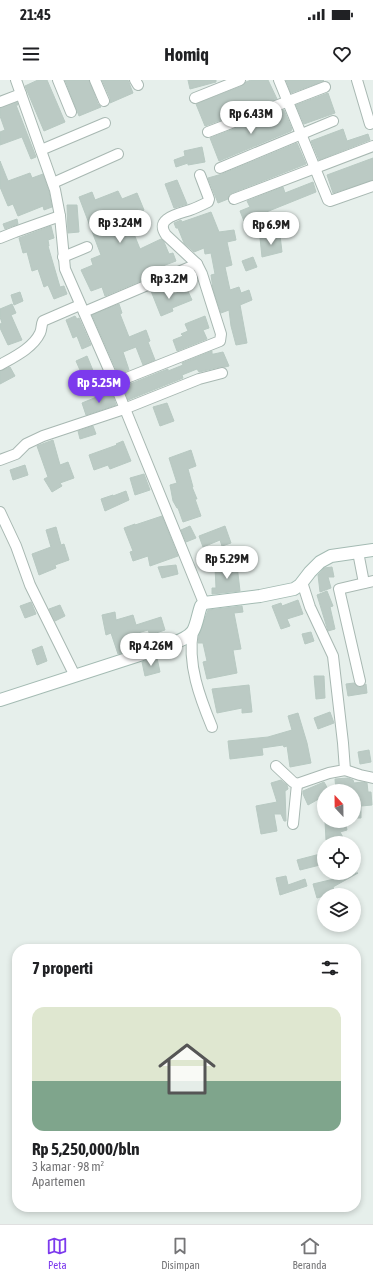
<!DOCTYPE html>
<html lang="id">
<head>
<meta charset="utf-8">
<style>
	body { margin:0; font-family:"Asap Condensed",sans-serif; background:#f6f6f6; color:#202124; height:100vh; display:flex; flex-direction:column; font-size:15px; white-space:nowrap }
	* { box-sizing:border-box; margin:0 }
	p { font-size:13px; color:#757577 }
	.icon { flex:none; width:22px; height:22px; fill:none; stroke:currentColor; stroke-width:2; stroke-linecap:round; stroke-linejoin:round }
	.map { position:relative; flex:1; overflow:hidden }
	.drawer { position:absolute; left:12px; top:864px; width:349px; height:268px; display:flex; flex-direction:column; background:#fff; border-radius:16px; box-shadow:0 2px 6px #0003 }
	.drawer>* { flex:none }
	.needle { width:26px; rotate:338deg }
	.controls { position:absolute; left:317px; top:704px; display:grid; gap:8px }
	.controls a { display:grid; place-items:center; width:44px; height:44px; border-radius:50%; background:#fff; box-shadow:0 2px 6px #0003; font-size:20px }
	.price { position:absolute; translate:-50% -34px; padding:0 9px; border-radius:14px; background:#fff; color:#222; font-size:13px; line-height:26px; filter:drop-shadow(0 1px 2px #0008) }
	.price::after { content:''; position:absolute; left:50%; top:24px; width:12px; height:9px; margin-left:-6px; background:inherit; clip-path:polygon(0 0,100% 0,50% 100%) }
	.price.selected { background:#7c3aed; color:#fff }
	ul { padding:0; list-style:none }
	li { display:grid; align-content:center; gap:8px; height:212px; padding:0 20px }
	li+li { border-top:1px solid #e0e0e0 }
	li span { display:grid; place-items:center; height:124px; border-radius:12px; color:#555 }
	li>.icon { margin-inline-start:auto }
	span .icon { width:72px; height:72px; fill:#fffc; stroke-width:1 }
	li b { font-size:17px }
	h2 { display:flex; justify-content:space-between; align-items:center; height:48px; padding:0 20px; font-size:17px }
	.status { display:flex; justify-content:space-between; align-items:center; height:28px; padding:0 20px; background:#fff; direction:ltr }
	.status svg { height:11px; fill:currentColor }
	header { display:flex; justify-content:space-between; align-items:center; height:52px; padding:0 20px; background:#fff; font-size:18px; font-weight:700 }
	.tabs { display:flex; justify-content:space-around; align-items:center; height:56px; border-top:1px solid #e0e0e0; background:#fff; font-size:11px; color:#757577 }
	.tabs a { display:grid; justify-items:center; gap:2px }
	.tabs .selected { color:#7c3aed }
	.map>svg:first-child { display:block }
	.building { fill:#bbcac4; stroke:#b8c9c2 }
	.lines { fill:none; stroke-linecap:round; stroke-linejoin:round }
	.street-casing { stroke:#a8b8b2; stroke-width:12 }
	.secondary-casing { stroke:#a4bbb3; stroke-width:14 }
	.street { stroke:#fff; stroke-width:10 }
	.secondary { stroke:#fff; stroke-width:12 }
</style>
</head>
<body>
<div class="status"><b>21:45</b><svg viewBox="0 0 49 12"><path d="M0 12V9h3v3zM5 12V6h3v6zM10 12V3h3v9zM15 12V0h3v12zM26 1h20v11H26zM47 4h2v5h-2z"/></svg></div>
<header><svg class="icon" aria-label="menu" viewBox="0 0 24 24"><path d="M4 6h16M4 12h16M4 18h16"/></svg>Homiq<svg class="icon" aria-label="heart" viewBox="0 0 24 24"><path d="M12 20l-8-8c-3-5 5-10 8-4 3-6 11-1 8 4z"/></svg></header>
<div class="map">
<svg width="373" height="1144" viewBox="0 0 373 1144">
	<rect width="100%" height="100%" fill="#e6efeb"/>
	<g class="building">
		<path d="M38,0H47L65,42L44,51L25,6Z"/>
		<path d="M65,0H89L98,24L101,27L79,36Z"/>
		<path d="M102,0H128L133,13L110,23V18Z"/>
		<path d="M188,0H216V2L190,9Z"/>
		<path d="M251,0H268L277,19L205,46L196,24L242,6L246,2Z"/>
		<path d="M286,0H323L324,1L291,13Z"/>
		<path d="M328,13L335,33L304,44L296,25Z"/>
		<path d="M17,22L18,25H16L36,77L31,79L22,57L0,65V52L5,50L0,36V28Z"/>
		<path d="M284,30L292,49L291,51L219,81L210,58Z"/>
		<path d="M343,49L347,61L368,54L370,60L319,80L311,61Z"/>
		<path d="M297,63L306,84L232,113L229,115L228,119L218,123L208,98L222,94Z"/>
		<path d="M202,67L205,82L188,85V83L176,87L174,80L185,76L184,71Z"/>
		<path d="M373,78V100L333,113L327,95Z"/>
		<path d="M0,81L8,101L30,93L32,98L43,94L49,112L52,127L44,130L43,126L18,136L13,124L8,126L0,107Z"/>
		<path d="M177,100L187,124L174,128L165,104Z"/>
		<path d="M313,102L316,112L244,141L240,131L250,127L247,121L283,107L285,113Z"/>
		<path d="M118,111L122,119L137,113L144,130L140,132L145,144L132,149L140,169L161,159L164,162L169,174L173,173L176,181L160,187L162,192L105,216L102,207L91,211L81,190L93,185L91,179L101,175L79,117L92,112L95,120Z"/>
		<path d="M67,125H77L79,152L68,153Z"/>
		<path d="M211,132L219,152L234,150L236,160L227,162L232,185L225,187L230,210L239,207L241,213L249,210L252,220L240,225L247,263L236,265L231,246L229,230L221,233L213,209L211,195L215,194L211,173L205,174L204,168L194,172L184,163L178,148H176L174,143L181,140L182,142Z"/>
		<path d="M17,139L18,144L5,149L3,144Z"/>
		<path d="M51,146L54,158L48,160L49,166H48L60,207L64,206L67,214L54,219L48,205L44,207L38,189L32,191L27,172L23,173L19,158Z"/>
		<path d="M280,155L282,172L262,177L260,158Z"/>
		<path d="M253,177L257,187L246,191L242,181Z"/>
		<path d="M165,205L168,216L187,209L192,220L172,228L173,231L161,236L151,211Z"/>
		<path d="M20,212L23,221L14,225L11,215Z"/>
		<path d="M12,224L16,233L11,235L22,260L8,265L0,248V244L2,243L0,237V229Z"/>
		<path d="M119,224L122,233L120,234L129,257L146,250L150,261L148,262L155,280L143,285L136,267L123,272L129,290L118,294L92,235Z"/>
		<path d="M75,236L77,239L79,238L91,265L82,269L77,256L73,258L66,240Z"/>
		<path d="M205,236L209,248L203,250L207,259L177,271L173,260L183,256L181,254L188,251L185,244Z"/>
		<path d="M212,271V274H214L223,272L229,286L225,287H220L199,292L197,289L182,295L183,298L128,320L124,309L131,306L130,304L160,292L168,289V291L183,285L182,283Z"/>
		<path d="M87,276L94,293L83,297L76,281Z"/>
		<path d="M10,287L15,296L0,304V291Z"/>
		<path d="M109,312L110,314L112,313L116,325L86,335L82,323Z"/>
		<path d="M167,323L174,341L160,346L153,327Z"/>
		<path d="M93,346L96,354L80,359L78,351Z"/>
		<path d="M53,360L60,385L68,382L74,398L60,403L62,406L52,412L44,399L48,397L37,366Z"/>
		<path d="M123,361L131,381L110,389L108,385L94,390L89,375L117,365L116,364Z"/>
		<path d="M191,370L196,386L188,389L193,407H192L197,419H195L201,436L183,442L178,428H177L173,421L170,405L177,403L169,378Z"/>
		<path d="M25,385L28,395L13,400L10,390Z"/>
		<path d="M144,394L150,410L135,415L130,398Z"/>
		<path d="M126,411L129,420L105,431L101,419L113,415V416Z"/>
		<path d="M162,436L178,476L150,486L148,476L133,481L130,472L133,471L124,448L135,444V445Z"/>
		<path d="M190,446L196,458L186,462L181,450Z"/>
		<path d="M225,446L231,463L222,466L220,460L203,467L199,456Z"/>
		<path d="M56,447L61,465L64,464L69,480L55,485L56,488L39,495L32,474L51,467L46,450Z"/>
		<path d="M176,485L178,494L162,498L158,487Z"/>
		<path d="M237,485L240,511L212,514V508H216L215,487Z"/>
		<path d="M332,487L334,497H328L331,508L320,512L318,495L324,488Z"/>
		<path d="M327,511L333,526L330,527L335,549L328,551L317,515Z"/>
		<path d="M298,520L303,534L287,539L290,546L281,549L272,526L281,523L282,526Z"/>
		<path d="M31,522L36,534L25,538L20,526Z"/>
		<path d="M60,525L65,536L55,541L49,529Z"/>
		<path d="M242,526L243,532L234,533L241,569L233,570L237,593L207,599L203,582L207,581L203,563H198L199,555L208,530Z"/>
		<path d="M115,532L116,540L133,535L136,545L161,537L165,550L150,555L148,550L131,555L135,568L118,574L111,553L106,555L102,535Z"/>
		<path d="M311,552L314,561L305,564L302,554Z"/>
		<path d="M42,566L47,581L37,585L32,570Z"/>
		<path d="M157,578L160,592L145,596L142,582Z"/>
		<path d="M314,596H324L325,618L316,619Z"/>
		<path d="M354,603L358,607H362L366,604L367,613L348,616L346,604Z"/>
		<path d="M249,605L252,632L242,633V628L217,633L212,609Z"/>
		<path d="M330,632L334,643L318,649L314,638Z"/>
		<path d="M298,633L307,663L311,683L290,687L287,666L284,667L283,665L262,668L263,675L230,679L228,661L268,657L292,650L288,636Z"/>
		<path d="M369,670L371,682L360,684L358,672Z"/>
		<path d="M348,698L353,700L354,703L362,702L367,703L368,712H371L372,725L361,726V738H354V711H336L335,699Z"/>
		<path d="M281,700L287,705L288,709L285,711L286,741H284L281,734H274L277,751L261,754L256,726L277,722L271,703Z"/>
		<path d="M324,702L329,711H324V716L308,725L303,714V711Z"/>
		<path d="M325,741H345L347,750L340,752L344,759L326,760Z"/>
		<path d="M324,773V784L300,790L297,780Z"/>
		<path d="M339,793H358L333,807L335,813L324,815V816L317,818L313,804L334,799L333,797Z"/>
		<path d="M286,796L288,805L305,799L307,806L280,815L276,798Z"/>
	</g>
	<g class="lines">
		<defs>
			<g id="street">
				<path d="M16,0L55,110L60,136L65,189L110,292L204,523"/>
				<path d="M58,0L71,32"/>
				<path d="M95,0L104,21"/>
				<path d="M135,0L138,5"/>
				<path d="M279,0L328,120L330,121L373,106"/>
				<path d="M357,0L370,44"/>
				<path d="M195,18L240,0"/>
				<path d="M0,22L21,14"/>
				<path d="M208,52L325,7"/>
				<path d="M41,70L105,43"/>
				<path d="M220,88L333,41"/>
				<path d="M53,103L118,74"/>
				<path d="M234,119L373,66"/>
				<path d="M0,158L15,152L60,136"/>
				<path d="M63,177L87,167"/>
				<path d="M197,184L166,155C154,138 179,134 190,130C196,128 202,125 208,122L209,119L208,116L200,95"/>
				<path d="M84,232L197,184L202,194L221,254L220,261L114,303"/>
				<path d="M0,285C14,277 33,268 40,253C42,249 41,245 43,241L80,225"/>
				<path d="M0,380L16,374L26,364L43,356L124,329L199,299L222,293"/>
				<path d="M0,432L16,466L30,505L75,596"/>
				<path d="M358,472L364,503"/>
				<path d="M193,551C187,584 200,618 212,647"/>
				<path d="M360,601L339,509L373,501"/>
				<path d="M276,686L293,702L297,704L329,693L345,690L343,663L333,576L310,527L302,502"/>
				<path d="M345,690L360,695L373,698"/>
				<path d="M293,744L297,704"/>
			</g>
			<path id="secondary" d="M0,620L161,568C170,564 187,560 193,551C197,544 198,534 201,526L204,523L260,516L294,509L300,505L310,492L320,482L331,476L373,470"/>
		</defs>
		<use href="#street" class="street-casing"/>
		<use href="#secondary" class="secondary-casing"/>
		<use href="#street" class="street"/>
		<use href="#secondary" class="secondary"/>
	</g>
</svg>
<div class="controls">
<a><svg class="needle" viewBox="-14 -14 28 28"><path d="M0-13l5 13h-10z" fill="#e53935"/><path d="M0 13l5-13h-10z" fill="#757577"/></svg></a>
<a><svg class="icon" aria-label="locate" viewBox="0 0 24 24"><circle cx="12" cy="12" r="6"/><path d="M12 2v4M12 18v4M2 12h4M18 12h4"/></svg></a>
<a><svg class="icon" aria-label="layers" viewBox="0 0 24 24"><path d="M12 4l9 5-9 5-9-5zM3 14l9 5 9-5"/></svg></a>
</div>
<b class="price" style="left:251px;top:55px">Rp 6.43M</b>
<b class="price" style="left:120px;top:164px">Rp 3.24M</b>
<b class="price" style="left:271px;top:166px">Rp 6.9M</b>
<b class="price" style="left:169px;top:220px">Rp 3.2M</b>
<b class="price selected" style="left:99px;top:324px">Rp 5.25M</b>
<b class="price" style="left:227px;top:500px">Rp 5.29M</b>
<b class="price" style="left:151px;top:587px">Rp 4.26M</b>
<section class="drawer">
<h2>7 properti<svg class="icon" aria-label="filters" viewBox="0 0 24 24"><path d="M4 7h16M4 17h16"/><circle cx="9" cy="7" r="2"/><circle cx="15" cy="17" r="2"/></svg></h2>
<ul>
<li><span style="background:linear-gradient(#dfe7d0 60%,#7fa58c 0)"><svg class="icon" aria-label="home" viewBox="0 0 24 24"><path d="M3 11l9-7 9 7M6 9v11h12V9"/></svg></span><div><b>Rp 5,250,000/bln</b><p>3 kamar · 98 m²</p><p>Apartemen</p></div></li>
</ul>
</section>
</div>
<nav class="tabs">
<a class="selected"><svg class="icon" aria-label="map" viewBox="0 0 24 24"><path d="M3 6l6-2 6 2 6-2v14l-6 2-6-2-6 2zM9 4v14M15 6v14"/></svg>Peta</a>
<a><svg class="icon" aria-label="saved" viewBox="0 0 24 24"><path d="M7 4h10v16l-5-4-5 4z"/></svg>Disimpan</a>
<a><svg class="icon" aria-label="home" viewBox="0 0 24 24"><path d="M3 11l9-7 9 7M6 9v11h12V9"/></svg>Beranda</a>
</nav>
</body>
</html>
